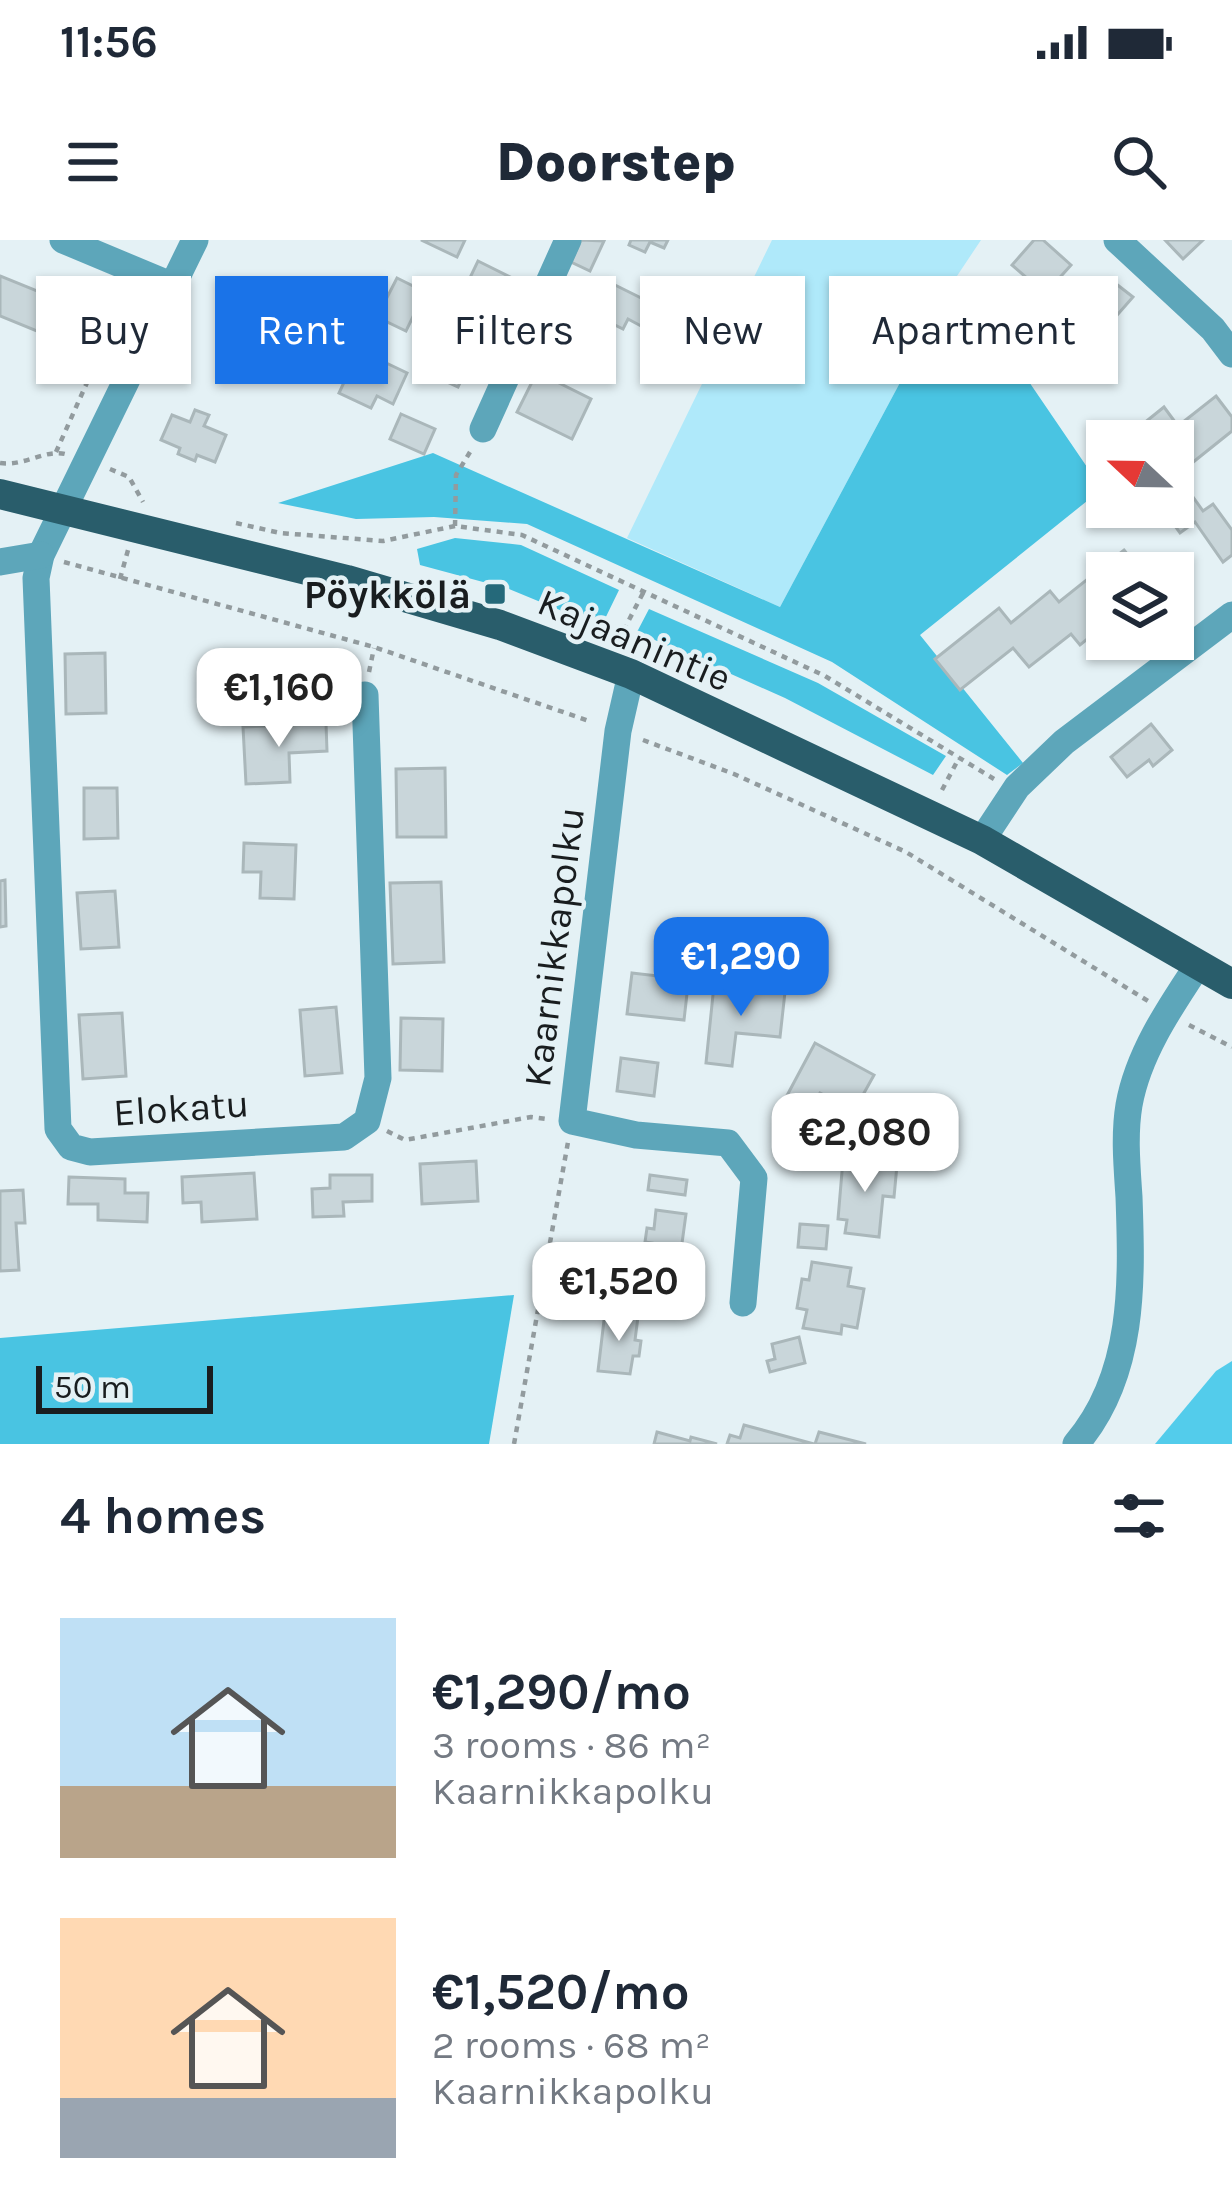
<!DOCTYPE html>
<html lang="en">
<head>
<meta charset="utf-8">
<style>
	body { margin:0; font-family:Karla,sans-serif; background:#f6f6f7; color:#1f2937; height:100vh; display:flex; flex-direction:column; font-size:45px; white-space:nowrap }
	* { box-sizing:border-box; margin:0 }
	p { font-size:39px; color:#747a83 }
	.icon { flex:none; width:66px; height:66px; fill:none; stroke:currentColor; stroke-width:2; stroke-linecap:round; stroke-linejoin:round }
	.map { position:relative; height:1204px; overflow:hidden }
	.side { display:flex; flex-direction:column; background:#fff; flex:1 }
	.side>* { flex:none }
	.top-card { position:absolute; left:36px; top:36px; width:1161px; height:108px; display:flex; gap:24px }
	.needle { width:78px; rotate:292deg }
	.fabs { position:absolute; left:1086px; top:180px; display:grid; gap:24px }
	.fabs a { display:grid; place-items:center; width:108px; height:108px; border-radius:0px; background:#fff; box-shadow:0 3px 9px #0004; font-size:60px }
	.scale { position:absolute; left:36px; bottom:30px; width:177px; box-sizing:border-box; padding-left:12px; border:6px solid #191d1f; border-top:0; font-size:33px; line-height:42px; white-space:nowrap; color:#191d1f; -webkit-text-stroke:9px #e4f1f5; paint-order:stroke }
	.price { position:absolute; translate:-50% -102px; padding:0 27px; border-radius:24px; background:#fff; color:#222; font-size:39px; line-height:78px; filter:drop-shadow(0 3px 6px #0008) }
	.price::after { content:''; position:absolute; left:50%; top:72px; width:36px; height:27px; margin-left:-18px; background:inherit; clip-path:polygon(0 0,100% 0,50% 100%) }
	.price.active { background:#1a73e8; color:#fff }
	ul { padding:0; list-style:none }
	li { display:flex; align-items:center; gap:36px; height:300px; padding:0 60px }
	li span { display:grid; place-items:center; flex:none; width:336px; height:240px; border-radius:0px; color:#555 }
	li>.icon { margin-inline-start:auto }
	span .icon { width:144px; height:144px; fill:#fffc; stroke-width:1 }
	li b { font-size:51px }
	h2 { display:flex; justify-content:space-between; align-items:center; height:144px; padding:0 60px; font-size:51px }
	.chip { padding:0 42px; border-radius:0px; background:#fff; box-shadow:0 3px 9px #0004; font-size:42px; line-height:108px }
	.chip.active { background:#1a73e8; color:#fff }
	.status { display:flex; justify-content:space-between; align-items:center; height:84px; padding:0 60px; background:#fff; direction:ltr }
	.status svg { height:33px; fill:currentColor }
	header { display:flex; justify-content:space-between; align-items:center; height:156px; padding:0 60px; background:#fff; font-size:54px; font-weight:800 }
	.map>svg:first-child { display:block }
	.green { fill:#afe9fa }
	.forest { fill:#49c4e2 }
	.water { fill:#53cceb }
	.building { fill:#c9d6da; stroke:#aab7ba; stroke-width:3 }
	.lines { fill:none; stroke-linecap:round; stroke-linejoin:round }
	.path { stroke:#929b9e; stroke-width:4.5; stroke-dasharray:6 6; stroke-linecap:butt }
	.minor { stroke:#5da6ba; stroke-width:27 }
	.primary { stroke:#295d6b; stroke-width:30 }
	.poi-dot { fill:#25697a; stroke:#e4f1f5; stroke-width:4.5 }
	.labels { text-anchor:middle; stroke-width:9; stroke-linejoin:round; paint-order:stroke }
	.poi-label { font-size:39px; font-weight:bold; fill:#191d1f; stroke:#e4f1f5; text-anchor:end }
	.street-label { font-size:39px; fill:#191d1f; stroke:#e4f1f5 }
</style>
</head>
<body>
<div class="status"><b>11:56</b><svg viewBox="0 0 49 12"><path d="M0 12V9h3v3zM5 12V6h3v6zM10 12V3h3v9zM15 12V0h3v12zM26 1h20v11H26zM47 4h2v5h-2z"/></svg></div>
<header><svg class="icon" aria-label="menu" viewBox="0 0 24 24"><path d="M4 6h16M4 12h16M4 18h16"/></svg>Doorstep<svg class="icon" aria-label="search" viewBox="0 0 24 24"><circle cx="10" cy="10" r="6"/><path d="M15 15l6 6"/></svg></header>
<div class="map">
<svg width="1232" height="1204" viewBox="0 0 1232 1204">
	<rect width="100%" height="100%" fill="#e4f1f5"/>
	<path class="green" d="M772,0H981L957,36L780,367L627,298Z"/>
	<g class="forest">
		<path d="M957,36L1102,249L920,395L1023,523L1007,535L832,422L527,284L434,277L356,279L278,263L433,213L780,367Z"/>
		<path d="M455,298L521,305L619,350L601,387L509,349L420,325L417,309Z"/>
		<path d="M649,369L818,443L946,516L933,535L785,458L637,392Z"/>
		<path d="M514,1055L489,1204H0V1098Z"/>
	</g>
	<path class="water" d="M1232,1121V1204H1155L1216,1131Z"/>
	<g class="building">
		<path d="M421,0H465L457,17Z"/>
		<path d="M581,0L604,1L590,31L571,22Z"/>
		<path d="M631,0H668L664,8L650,2L645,12L629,5Z"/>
		<path d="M1034,0H1043L1071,25L1045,54L1012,25Z"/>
		<path d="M1165,0H1203L1183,19Z"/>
		<path d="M478,21L510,37L497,62L466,46Z"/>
		<path d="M0,36L89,72L76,107L0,76Z"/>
		<path d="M397,38L425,52L406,91L377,77Z"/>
		<path d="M1115,43L1133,57L1105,89L1088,75Z"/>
		<path d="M615,45L655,65L643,87L628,79L623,89L599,77Z"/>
		<path d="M556,55L588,71L563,120L532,104Z"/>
		<path d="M445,107L471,120L458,147L432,135Z"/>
		<path d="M359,110L407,133L393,164L377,156L371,168L339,153Z"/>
		<path d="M537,132L591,159L572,199L517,172Z"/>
		<path d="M1216,156L1232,177V191L1192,223L1181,208L1173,214V201H1132L1128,196L1164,167L1178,186Z"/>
		<path d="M195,170L209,175L204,186L226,195L215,222L197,215L195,221L178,214L180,208L161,200L172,175L190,182Z"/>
		<path d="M401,174L435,189L424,214L390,199Z"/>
		<path d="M1188,250L1203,271L1213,264L1232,290V315L1223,322L1195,282L1180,293L1162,268L1173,267V260Z"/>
		<path d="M1124,310L1142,333H1107V383L1080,405L1071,394L1029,427L1013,408L960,450L935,419L999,368L1011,383L1050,351L1059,362Z"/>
		<path d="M105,413L106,473L66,474L65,414Z"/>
		<path d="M326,483L327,511L289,513L290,542L246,544L243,487Z"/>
		<path d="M1151,484L1172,510L1153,526L1149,520L1127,537L1111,517Z"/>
		<path d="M445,528L446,597H397L396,529Z"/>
		<path d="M84,548H117L118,598L84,599Z"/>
		<path d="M244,603L296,605L294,659L260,658L261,632H243Z"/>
		<path d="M5,640L6,686L0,687V641Z"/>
		<path d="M441,642L444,722L393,724L390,643Z"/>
		<path d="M115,651L119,707L81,709L77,653Z"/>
		<path d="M632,733L667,737V742L688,745L684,780L627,774Z"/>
		<path d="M714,745L785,752L780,797L736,793L732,826L706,823Z"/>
		<path d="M336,767L342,833L305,836L300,770Z"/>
		<path d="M122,773L126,836L83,839L79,775Z"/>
		<path d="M401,778L443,779L442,831L400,830Z"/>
		<path d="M815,803L874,835L854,871L820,853L799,891L775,878Z"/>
		<path d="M621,818L658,823L654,856L617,851Z"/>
		<path d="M843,920L897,925L894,957L883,956L879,997L845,993L847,980L838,979Z"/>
		<path d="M476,921L478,961L422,964L420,924Z"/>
		<path d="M254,933L257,979L202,982L201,962L183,963L182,937Z"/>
		<path d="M330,935H372V961L343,962L344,976L313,977L312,949L330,948Z"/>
		<path d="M650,935L687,940L685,955L648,950Z"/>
		<path d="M69,937L125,939V953H148L147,982L98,980V964H68Z"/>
		<path d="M23,950L25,983H16L19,1030L0,1031V951Z"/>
		<path d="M656,970L686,974L679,1025L649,1021L652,1003L645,1002L647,988L654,989Z"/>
		<path d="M800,984L828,986L826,1009L798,1007Z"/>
		<path d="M812,1022L851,1028L848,1046L864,1049L857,1088L842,1085L841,1094L803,1088L807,1070L797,1068L802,1039L809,1040Z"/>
		<path d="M641,1045L690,1051L688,1069L639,1064Z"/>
		<path d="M605,1072L638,1077L635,1100L641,1101L639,1116H633L630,1134L598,1131Z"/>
		<path d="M799,1097L805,1123L770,1132L767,1121L775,1119L772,1104Z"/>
		<path d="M744,1185L814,1204H727L730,1195L740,1198Z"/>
		<path d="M657,1192L690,1201L691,1197L717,1204H654Z"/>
		<path d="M819,1192L866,1204H815Z"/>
	</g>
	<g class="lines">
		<g class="path">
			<path d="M56,212L127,53"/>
			<path d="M0,223C23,227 45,209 65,214"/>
			<path d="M110,229L129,237L143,262"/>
			<path d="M236,283L280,293L383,301L455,286L522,295L825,436L994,539"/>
			<path d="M455,286L456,235L470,212"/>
			<path d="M64,322L374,407L592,482"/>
			<path d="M120,339L128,310"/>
			<path d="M618,401L643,353"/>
			<path d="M369,432L374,408"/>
			<path d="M643,500L734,534L906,612L1148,761"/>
			<path d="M942,550L959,518"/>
			<path d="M1189,785L1232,807"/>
			<path d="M387,891L405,900L531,877L546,879"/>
			<path d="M514,1204L568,902"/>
		</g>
		<g class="minor">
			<path d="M63,0L173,46"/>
			<path d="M195,0L41,315L36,338L58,889L71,907L90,912L344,897L367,881L378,838L365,455"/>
			<path d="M1117,0L1213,89L1232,114"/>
			<path d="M483,189L568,0"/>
			<path d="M0,322L41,315"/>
			<path d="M631,434L618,491L572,881L636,895L728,903L754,938L743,1063"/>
			<path d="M982,600L1017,547L1064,502L1232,375"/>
			<path d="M1076,1204C1135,1135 1132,1042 1129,957C1127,927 1124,895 1129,865C1138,814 1170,767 1198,725"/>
		</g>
		<path class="primary" d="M0,254L347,340L500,385L631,434L982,600L1232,744"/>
	</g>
	<rect class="poi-dot" x="483" y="342" width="24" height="24" rx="6"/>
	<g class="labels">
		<g class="poi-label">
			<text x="471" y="368">Pöykkölä</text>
		</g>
		<g class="street-label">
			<text transform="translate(635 399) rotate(23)" y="14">Kajaanintie</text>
			<text transform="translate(553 707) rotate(-83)" y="14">Kaarnikkapolku</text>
			<text transform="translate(181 867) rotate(-4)" y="14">Elokatu</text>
		</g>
	</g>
</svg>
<div class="fabs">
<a><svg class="needle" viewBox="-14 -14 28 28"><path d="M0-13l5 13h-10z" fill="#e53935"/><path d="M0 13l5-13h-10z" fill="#747a83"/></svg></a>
<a><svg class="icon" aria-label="layers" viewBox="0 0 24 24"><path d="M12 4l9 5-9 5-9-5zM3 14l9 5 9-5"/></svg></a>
</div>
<div class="scale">50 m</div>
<b class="price" style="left:279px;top:510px">€1,160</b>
<b class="price active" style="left:741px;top:779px">€1,290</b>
<b class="price" style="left:865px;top:955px">€2,080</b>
<b class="price" style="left:619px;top:1104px">€1,520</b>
<div class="top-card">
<a class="chip">Buy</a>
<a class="chip active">Rent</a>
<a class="chip">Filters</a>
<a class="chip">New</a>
<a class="chip">Apartment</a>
</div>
</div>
<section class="side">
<h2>4 homes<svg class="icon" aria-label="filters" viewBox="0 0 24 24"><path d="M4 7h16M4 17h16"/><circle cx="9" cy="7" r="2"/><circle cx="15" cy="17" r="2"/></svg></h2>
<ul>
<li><span style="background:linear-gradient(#bfe0f5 70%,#b9a48a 0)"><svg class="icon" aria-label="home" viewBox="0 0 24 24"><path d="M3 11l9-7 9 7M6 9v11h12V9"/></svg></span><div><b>€1,290/mo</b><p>3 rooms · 86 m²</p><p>Kaarnikkapolku</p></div></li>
<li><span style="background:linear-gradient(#ffd9b3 75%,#9aa5b1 0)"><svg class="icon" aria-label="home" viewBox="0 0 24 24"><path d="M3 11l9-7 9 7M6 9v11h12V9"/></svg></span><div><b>€1,520/mo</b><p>2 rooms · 68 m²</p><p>Kaarnikkapolku</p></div></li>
</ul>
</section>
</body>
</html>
